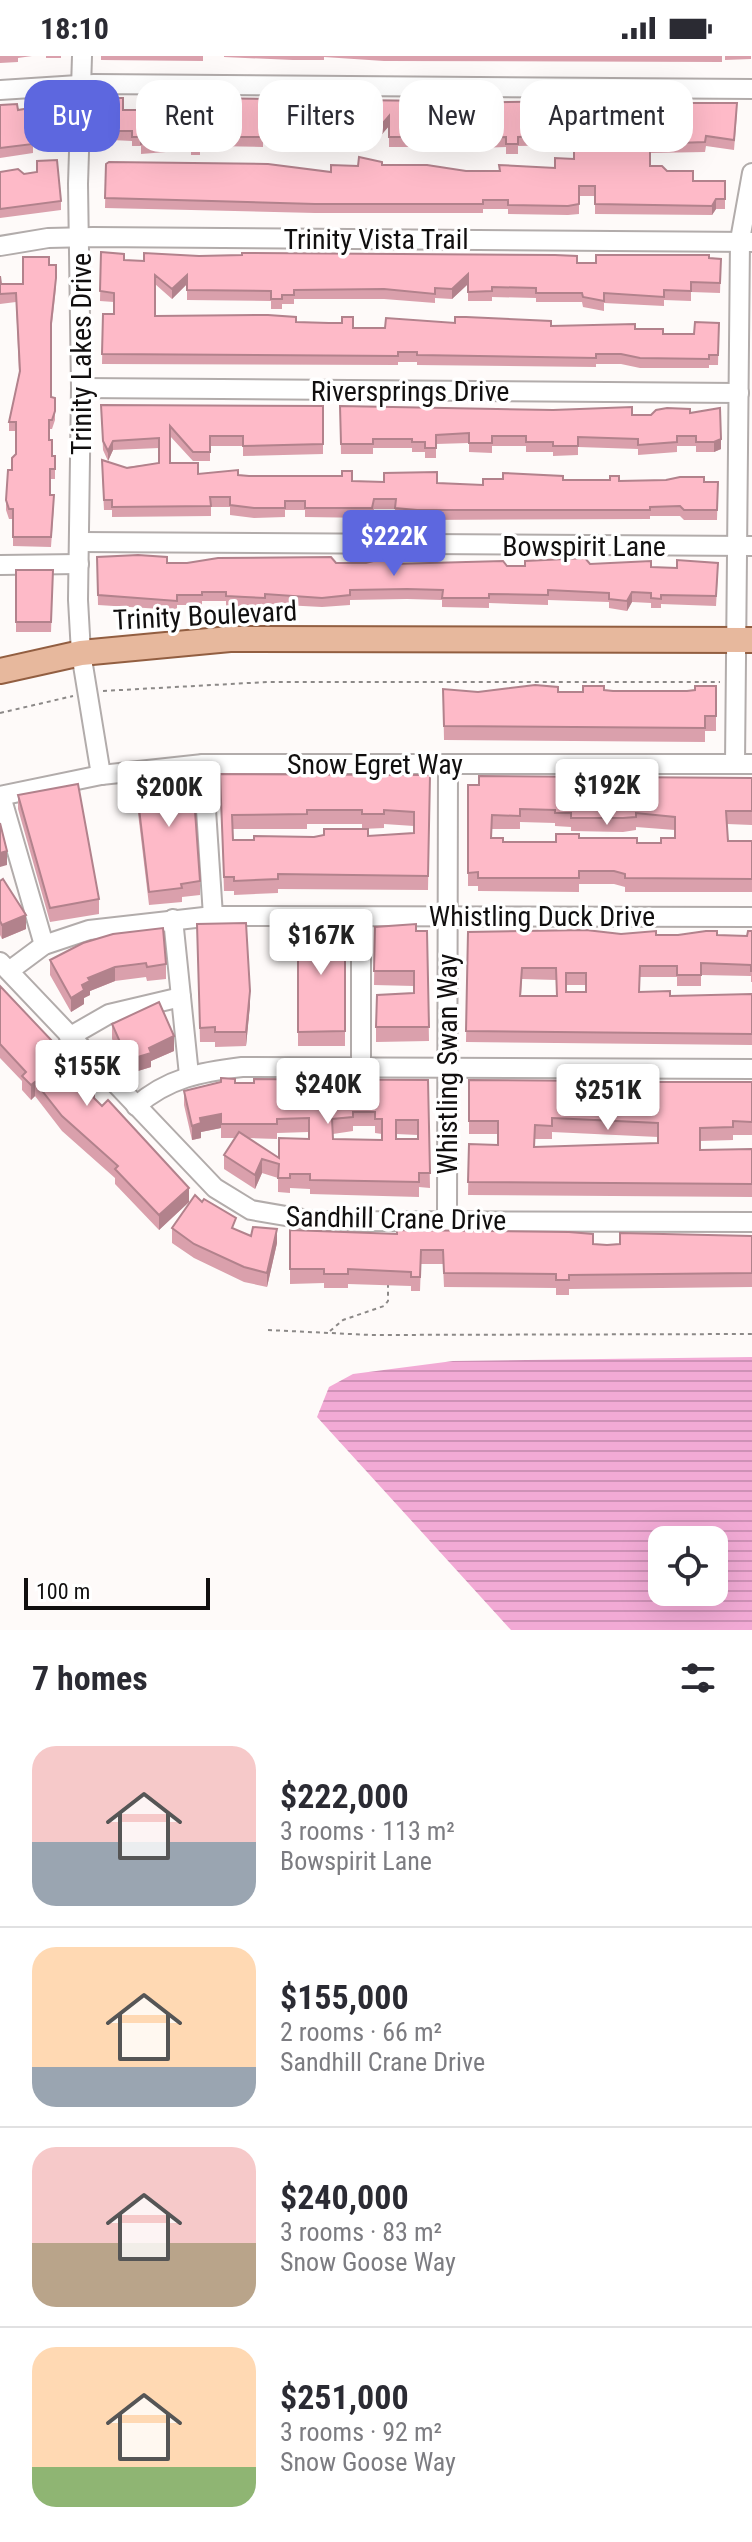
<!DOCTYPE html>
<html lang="en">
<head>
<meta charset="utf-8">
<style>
	body { margin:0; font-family:"Roboto Condensed",sans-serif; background:#f2f2f3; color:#2b2b33; height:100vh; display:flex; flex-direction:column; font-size:30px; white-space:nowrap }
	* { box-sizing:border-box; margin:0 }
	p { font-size:26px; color:#7c7c81 }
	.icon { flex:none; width:44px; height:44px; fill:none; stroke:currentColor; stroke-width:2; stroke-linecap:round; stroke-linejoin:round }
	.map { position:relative; height:1574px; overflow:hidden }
	.details { display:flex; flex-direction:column; background:#fff; flex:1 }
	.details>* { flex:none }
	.top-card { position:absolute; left:24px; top:24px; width:704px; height:72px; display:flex; gap:16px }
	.controls { position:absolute; left:648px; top:1470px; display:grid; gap:16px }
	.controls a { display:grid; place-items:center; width:80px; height:80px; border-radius:16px; background:#fff; box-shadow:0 8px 32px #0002; font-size:40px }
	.scale { position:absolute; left:24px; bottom:20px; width:186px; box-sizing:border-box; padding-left:8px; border:4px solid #110f0f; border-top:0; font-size:22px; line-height:28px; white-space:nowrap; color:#110f0f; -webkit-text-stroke:6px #fff; paint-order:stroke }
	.price { position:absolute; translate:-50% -68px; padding:0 18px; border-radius:8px; background:#fff; color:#222; font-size:26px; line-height:52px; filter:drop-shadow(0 2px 4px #0008) }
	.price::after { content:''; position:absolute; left:50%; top:48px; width:24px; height:18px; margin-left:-12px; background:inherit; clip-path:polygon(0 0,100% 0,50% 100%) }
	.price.selected { background:#5d67df; color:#fff }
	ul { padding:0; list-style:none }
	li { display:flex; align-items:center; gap:24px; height:200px; padding:0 32px }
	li+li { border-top:2px solid #e1e1e2 }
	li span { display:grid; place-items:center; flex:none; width:224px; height:160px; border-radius:24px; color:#555 }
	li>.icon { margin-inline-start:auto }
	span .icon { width:96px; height:96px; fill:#fffc; stroke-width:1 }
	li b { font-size:34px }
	h2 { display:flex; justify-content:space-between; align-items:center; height:96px; padding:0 32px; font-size:34px }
	.pill { padding:0 28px; border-radius:24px; background:#fff; box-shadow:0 8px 32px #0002; font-size:28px; line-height:72px }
	.pill.selected { background:#5d67df; color:#fff }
	.status { display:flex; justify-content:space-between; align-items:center; height:56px; padding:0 40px; background:#fff; direction:ltr }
	.status svg { height:22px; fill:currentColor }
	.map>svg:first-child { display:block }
	.water { fill:url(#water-rules); fill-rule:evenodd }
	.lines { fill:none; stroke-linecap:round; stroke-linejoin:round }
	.minor-casing { stroke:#b2acab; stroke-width:22 }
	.major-casing { stroke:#925e41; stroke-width:28 }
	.path { stroke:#8c8988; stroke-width:2; stroke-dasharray:4 4; stroke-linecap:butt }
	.minor { stroke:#fff; stroke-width:18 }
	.major { stroke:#e7b89d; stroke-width:24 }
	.wall { fill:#daa0ac; fill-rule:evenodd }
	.shaded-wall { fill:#b2828c }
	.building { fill:#febac8; stroke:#b2828c; stroke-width:2; fill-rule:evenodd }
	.labels { text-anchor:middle; stroke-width:7; stroke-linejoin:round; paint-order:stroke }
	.street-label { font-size:28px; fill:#110f0f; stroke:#fff }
</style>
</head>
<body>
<div class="status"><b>18:10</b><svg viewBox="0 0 49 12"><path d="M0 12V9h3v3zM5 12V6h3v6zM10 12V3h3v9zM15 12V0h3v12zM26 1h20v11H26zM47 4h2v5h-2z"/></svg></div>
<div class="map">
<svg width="752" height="1574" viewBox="0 0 752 1574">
	<defs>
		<pattern id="water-rules" width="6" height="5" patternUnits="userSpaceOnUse" patternTransform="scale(2)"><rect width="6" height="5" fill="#f2aad5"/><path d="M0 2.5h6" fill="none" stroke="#ce91b6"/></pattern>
	</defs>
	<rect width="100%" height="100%" fill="#fefaf9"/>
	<path class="water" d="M752,1301V1574H511L317,1361L329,1331L353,1318L453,1305ZM662,1484H714V1536H662Z"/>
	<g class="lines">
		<defs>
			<g id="minor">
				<path d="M82,0L78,128L81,332L78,544L81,597L101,719"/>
				<path d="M0,34L94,28L752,33"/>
				<path d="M0,190L48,182L93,181L752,186"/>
				<path d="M81,332L739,337"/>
				<path d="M80,486L752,490"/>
				<path d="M0,509L79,508"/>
				<path d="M203,708L213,860"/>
				<path d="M735,708L740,184L752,117"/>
				<path d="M0,740L101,719L203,708H752"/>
				<path d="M1,740L44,889"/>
				<path d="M361,861V1013"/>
				<path d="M173,863L189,1019"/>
				<path d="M0,906L215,1132L251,1154L315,1165L752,1166"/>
				<path d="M9,915L44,889L89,874L213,860L752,861"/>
				<path d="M69,981L109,958L181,941"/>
				<path d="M136,1050C168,1022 201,1016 242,1011L752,1013"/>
				<path d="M447,1164L448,708"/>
			</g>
			<path id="major" d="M0,615L81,597L230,583L752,584"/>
		</defs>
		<use href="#minor" class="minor-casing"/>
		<use href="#major" class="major-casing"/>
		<g class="path">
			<path d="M103,635L267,626H720"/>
			<path d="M0,657L73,640"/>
			<path d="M268,1274L371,1279L752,1278"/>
			<path d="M330,1275L343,1264L384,1250L388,1245V1227"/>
		</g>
		<use href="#minor" class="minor"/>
		<use href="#major" class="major"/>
	</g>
	<g class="wall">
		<path d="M0,0H32L18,2V6L0,7Z"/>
		<rect x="46" y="0" width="15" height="2"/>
		<path d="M101,0H203V5L101,4Z"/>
		<path d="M224,0H722V6L384,5L324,1V4H293L224,1Z"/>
		<path d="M725,0H751V3L725,4Z"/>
		<path d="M99,42L123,54H142L433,47L737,57L734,94L706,90L705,96L650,97V110L693,125H725V153H716L712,159L595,158V140H579V158L568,159L508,158V153H483V157H315L105,152L106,108L331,116L382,109L466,115H500L555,112L574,103V89L518,90V98H506V91L419,94V91H389V70L371,91L355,70V94L315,92V87L263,85V91L212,90V94H200V99H191V94L141,98V90H132V85L112,84V90H101Z"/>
		<path d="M58,44L59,91L33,90V97L0,102V49L18,54L36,51Z"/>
		<path d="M0,116L61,145V154L0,162Z"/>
		<path d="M101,196L124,204L144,205L199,200L577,207L721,203L720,237L691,236V245L664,244V250L604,247V255L583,251L582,246H536V242L492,241V245H468V228L452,243L435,242V247L384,243H294V248H282V253H271V245L187,244V228L172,243L155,228V260L296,266L353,272H385L455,267L635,273L663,278H694L719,267L718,309H709V312H640L621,308H596V311L417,309V306H398V309L102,308L103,258H114V246L100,245Z"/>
		<path d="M49,209L56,232L51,277V341L55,342V364L52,373H49V384L52,400H55V423H50V439L54,449L51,491L13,490V463H9L6,454V444L16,398V375H9V366L19,317L16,246L0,248V220L1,228H23Z"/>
		<path d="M101,349L323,350V398L243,400V390H210V405H193L170,380V407L198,418L352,425L437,427L462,428L483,429L563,424L718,426L717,464H684L680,460H650V463L417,464L395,462V453H374L372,462L305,461V454H285V461L254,462L230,459V451H211V460L112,461V454H104L102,414L159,407V392L113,394L108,405L103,394Z"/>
		<path d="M340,350L632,359L690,357L721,393L714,396H696V390H677V396L638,399V393L578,391V399L553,400V396H526V390H492V397L469,396V387L436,388V402H425V396H412V392H373V398H341Z"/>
		<path d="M97,501L167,507L393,508L507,510L590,508L718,516L716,550L661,548V552H651V547L632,546L627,555L609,552V546L548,544V549L489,547V552L442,551V544L407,543L350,544V549L322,551L265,548V551H245L226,550V545H202V549H177V554L98,549Z"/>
		<path d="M16,514H53L51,576H16Z"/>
		<path d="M716,630V675H705V686L444,684L443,633L478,636H583L604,634L613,635H687Z"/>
		<path d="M220,718L430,719L428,834L278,833V837L234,839V835H224ZM307,768H362V773L384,772V768L414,770V777L368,780L233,784V773H307Z"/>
		<path d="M135,719L200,825V839L182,841V846L149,849L135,732Z"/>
		<path d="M752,722V769L727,768L728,785H752V836H625V831L614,828H579V836L478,835V830H468V729ZM520,766L555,767V770L571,771V775L623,776L636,774V771L675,774V782L661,787H637L579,782L556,786H503L492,782V773H520Z"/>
		<path d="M18,739L99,843V858L50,866L18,753Z"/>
		<path d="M0,825L26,873L2,883L0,879Z"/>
		<rect x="298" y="867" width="47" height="123"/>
		<path d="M197,868L250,949L246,990L215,991V986H200Z"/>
		<path d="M375,871L427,875L429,985L376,986V971L414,937V930L374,929Z"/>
		<path d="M752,875V926H751V920L701,919V930H677V921H640L639,936L670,940L752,938V989L466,986L468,876L747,880ZM522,923L556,924V940H521ZM566,929H586V936H566Z"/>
		<path d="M83,887L166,908V923L147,925L146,921L115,925L90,935V939L84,942V948L71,956L50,919V904Z"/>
		<path d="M0,930L95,1043L189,1146L159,1174L115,1128V1122L62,1075L35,1040L31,1044L22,1034V1025L0,1002Z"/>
		<path d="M112,968L174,995L151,1005V1011L128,1018L112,983Z"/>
		<path d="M428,1024L430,1132L419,1131V1141L310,1138V1133L290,1132V1137L278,1136V1122L262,1117L255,1133L224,1113V1099L235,1082H221V1072L201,1076V1082L192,1084L184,1049V1035L235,1027ZM353,1070H375V1077L382,1078V1084L333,1083V1078L353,1075ZM309,1076V1083L279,1102L248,1082L277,1083V1077ZM396,1078L418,1079V1083H396Z"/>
		<path d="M469,1024L604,1031L752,1026V1079H733V1084L700,1085V1094L752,1093V1141L468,1139L469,1088L498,1089V1078H469ZM552,1076L658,1081V1087L535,1091V1083H552Z"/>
		<path d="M202,1146L236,1174L251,1180L277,1187L267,1231L244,1226L194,1202L172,1187V1172Z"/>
		<path d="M290,1174L607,1189L752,1180V1231L569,1233V1239H556V1232L444,1231L443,1208H421L420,1235H411V1230L348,1228V1232H324V1227L290,1228Z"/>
	</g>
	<g class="shaded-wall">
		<path d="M389,60V70L371,91V81Z"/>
		<path d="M716,143V153L712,159V150Z"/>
		<path d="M468,218V228L452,243V233Z"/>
		<path d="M187,219V228L172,243V233Z"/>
		<path d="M721,383V393L714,396V386Z"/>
		<path d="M113,385V394L108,405V395Z"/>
		<path d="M632,536V546L627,555V545Z"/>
		<path d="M7,795V809L0,811V797Z"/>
		<path d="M26,859V873L2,883V869Z"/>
		<path d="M115,911V925L90,935V939L84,942V948L71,956V942L88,922Z"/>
		<path d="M250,935V949L246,990V976Z"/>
		<path d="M174,980V995L151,1005V1011L128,1018V1004L149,992Z"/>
		<path d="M35,1026V1040L31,1044V1029Z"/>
		<path d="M95,1030V1044L88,1036Z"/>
		<path d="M221,1058V1072L201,1076V1082L192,1084V1070L200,1062Z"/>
		<path d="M262,1103V1117L255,1133V1119Z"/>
		<path d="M189,1132V1146L159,1174V1159Z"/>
		<path d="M277,1173V1187L267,1231V1217Z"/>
	</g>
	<g class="building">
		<path d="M99,42H123V54H142V44L198,42L433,45V47L575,45V51L622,46L646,48V54L666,55V47H737L734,84L706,80L705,86L650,88V110H662L667,115H693V125H725V143H716L712,150L595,148V130H579V148L568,150L508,149V144H483V148H315L105,142L106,108L109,106L268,108L331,116V109L358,110L359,101L382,106V109H427L466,115H500L499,109L555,112V102L574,103V79L518,81V88H506V81L419,84V81H389V60L371,81L355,61V84L315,82V77L263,76V81H212V84H200V89H191V84L141,88V81H132V75H112V80H101Z"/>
		<path d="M46,44H58L59,82L32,81L33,88L0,92V49L17,48L18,54L36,51V47L46,48Z"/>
		<path d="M57,104L61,145L0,153V116L18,113L24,118L37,116V105Z"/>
		<path d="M101,196L124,198V204L144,205V197L199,200L242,199V197L555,199L577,200V207H596V199H709V202L721,203L720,227L691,226V235L664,234V241L604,237V245L583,241L582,237H536V232L492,231V235L468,236V218L452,233L435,232V238L384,233L294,234V239H282V243H271V235L187,234V219L172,233L155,219V260L268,259L296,261V266L329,267H342V261H353V272H385L386,262L455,267V261H466L551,265V270L635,268V273H663V278H694L695,266L719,267L718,299H709V303L640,302L621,298H596V302L417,299V296H398V300L102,298L103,258H114V237L100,235Z"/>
		<path d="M23,201H49V209H56V222L51,267V341L55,342V355L52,364H49V384H52V400H55V413H50V439H54L51,481H13V453H9L6,444L8,414H12V402L16,398V366H9L20,315L16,237L0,238V220L1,228H23Z"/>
		<path d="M101,349L323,350V388L243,390V380H210V396H193L170,370V407H198V418L238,414V419L249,420H342V415H352V425L384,426V417L437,416V427L483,429V423H503V417L563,420V424H610V420H619V425L666,424L680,421H704V426H718L717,454H684L680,450L650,451V454H417L395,452L396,443H374L372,452H305V445H285V452H254L230,449V441H210L211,450L112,451V444H104L102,404L127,412L159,407V382L113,385L108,395L103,385Z"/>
		<path d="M340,350L553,354L632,351V359H651L656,354L667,352L690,353V357L720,352L721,383L714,386H696V380H677V386L638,389V383L578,381V390H553V386H526V380H492V387H469V377L436,379V392H425V386H412V383H373V388H341Z"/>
		<path d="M138,499L167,501V507H187L218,502L331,501L336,507H366L388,501L393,508L503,505L507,510H525V505L585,502L590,508L651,505V511L677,512V504L718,507L716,540L661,539V543L651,542V537L632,536L627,545L609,543V537L548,534V539L489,538V542H442L443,534L407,533L350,534V539L322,542L265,538V542L245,541L226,540V536H202V539H177V545L98,539L97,501Z"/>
		<path d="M16,514H53L51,566H16Z"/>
		<path d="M535,629L558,631V636H583V630H604V634L613,635H687L695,634V630H716V660H705V672L444,670L443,633L478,636Z"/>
		<path d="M192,713L200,825L181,828L182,832L149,836L135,719Z"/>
		<path d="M220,718L430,719L428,820L278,818V823L234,825V821H224ZM307,754H362V758H384V754L414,756V777L368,780V773H324V779L314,781L254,780V784H233L232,759L307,758Z"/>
		<path d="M479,720L752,722V755H726L728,785H752V823L625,822V818L614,815H579V822H478V816L468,817V729H479ZM520,753L555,754V757H571V762H623L636,761V757L675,761V782H661V787H637V782H579V778H556V786H503V782H491L492,759L520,760Z"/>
		<path d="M78,728L99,843L50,852L18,739Z"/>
		<path d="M0,767L7,795L0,797Z"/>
		<path d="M3,823L26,859L2,869L0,865V825Z"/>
		<path d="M246,867L250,935L246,976H215V971L200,972L197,868Z"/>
		<path d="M298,867H345V975L298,976Z"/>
		<path d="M416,868V875H427L429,971H376L377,939L414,937V915H374L375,871Z"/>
		<path d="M163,872L166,908L147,911L146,907L115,911L88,922L90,925L82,929L84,934L71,942L50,904L83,887L113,878Z"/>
		<path d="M586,874L621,878L656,875V879H678L706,875H717V879L747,880L748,875H752V915H751V909L701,907V919H677V910H640L639,936L670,935V940L752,938V978L466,975L468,876ZM522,912H556L557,940H520ZM566,917H586V936H566Z"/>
		<path d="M0,930L71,1005L67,1009L81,1024L85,1020L95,1030L88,1036L102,1050L108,1044L189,1132L159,1159L115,1113L118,1110L62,1060L35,1026L31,1029L22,1020L26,1016L0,988Z"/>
		<path d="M159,946L174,980L149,992L151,997L128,1004L112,968Z"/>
		<path d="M221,1022L235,1023V1027H254V1023L428,1024L430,1117H419V1126L310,1124V1118H290V1122H278L279,1108L262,1103L255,1119L224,1099L239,1076L279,1102V1082L309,1083V1062L277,1063V1068H221V1058L200,1062L201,1067L192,1070L184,1035L221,1026ZM353,1056H375V1063H382V1084L333,1083L332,1063L353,1061ZM396,1064H418V1083H396Z"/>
		<path d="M469,1024L604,1025V1031H628V1026H752V1066L733,1065V1071L700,1072V1094L752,1093V1128L468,1126L469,1088L498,1089V1065H469ZM552,1062L658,1067V1087L534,1091L535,1069L552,1070Z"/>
		<path d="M195,1139L202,1146L204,1143L236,1162L232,1172L251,1180L253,1171L277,1173L267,1217L244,1211L194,1188L172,1172Z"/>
		<path d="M290,1174L397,1178V1174L569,1176L593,1178V1188L607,1189L620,1188V1177L752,1180V1217L569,1219V1224H556V1218L444,1217L443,1194H421L420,1221H411V1216L348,1213V1218H324V1213H290Z"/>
	</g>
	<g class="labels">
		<g class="street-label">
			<text x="376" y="193">Trinity Vista Trail</text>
			<text transform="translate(81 298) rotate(-90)" y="10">Trinity Lakes Drive</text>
			<text x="410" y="345">Riversprings Drive</text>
			<text x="584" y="500">Bowspirit Lane</text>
			<text transform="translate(205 559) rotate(-3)" y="10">Trinity Boulevard</text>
			<text x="375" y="718">Snow Egret Way</text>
			<text x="542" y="870">Whistling Duck Drive</text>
			<text transform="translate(447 1008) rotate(-90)" y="10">Whistling Swan Way</text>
			<text transform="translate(396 1162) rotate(1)" y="10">Sandhill Crane Drive</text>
		</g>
	</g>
</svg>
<div class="controls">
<a><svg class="icon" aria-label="locate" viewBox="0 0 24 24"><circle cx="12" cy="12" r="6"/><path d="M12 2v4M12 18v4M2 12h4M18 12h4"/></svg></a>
</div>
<div class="scale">100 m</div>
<b class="price selected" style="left:394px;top:522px">$222K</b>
<b class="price" style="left:607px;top:771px">$192K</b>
<b class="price" style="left:169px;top:773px">$200K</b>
<b class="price" style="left:321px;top:921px">$167K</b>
<b class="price" style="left:87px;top:1052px">$155K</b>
<b class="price" style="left:328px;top:1070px">$240K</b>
<b class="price" style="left:608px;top:1076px">$251K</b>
<div class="top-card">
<a class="pill selected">Buy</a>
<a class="pill">Rent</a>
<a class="pill">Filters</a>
<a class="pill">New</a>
<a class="pill">Apartment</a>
</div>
</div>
<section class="details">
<h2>7 homes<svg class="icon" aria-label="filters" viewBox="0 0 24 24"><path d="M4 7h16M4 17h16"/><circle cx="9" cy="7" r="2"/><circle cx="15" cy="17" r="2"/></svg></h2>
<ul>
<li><span style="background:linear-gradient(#f6c9c9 60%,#9aa5b1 0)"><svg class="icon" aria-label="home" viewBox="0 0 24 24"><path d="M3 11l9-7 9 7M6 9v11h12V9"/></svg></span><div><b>$222,000</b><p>3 rooms · 113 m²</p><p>Bowspirit Lane</p></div></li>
<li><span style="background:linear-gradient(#ffd9b3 75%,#9aa5b1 0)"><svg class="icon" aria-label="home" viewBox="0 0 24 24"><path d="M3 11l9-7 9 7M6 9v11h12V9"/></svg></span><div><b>$155,000</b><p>2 rooms · 66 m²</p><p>Sandhill Crane Drive</p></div></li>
<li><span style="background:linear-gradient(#f6c9c9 60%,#b9a48a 0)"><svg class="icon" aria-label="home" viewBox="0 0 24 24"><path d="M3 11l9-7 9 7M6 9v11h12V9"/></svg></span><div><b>$240,000</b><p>3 rooms · 83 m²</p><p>Snow Goose Way</p></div></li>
<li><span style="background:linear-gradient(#ffd9b3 75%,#8fb573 0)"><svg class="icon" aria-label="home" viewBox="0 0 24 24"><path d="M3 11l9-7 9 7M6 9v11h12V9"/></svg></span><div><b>$251,000</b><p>3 rooms · 92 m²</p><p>Snow Goose Way</p></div></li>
</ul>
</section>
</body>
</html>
